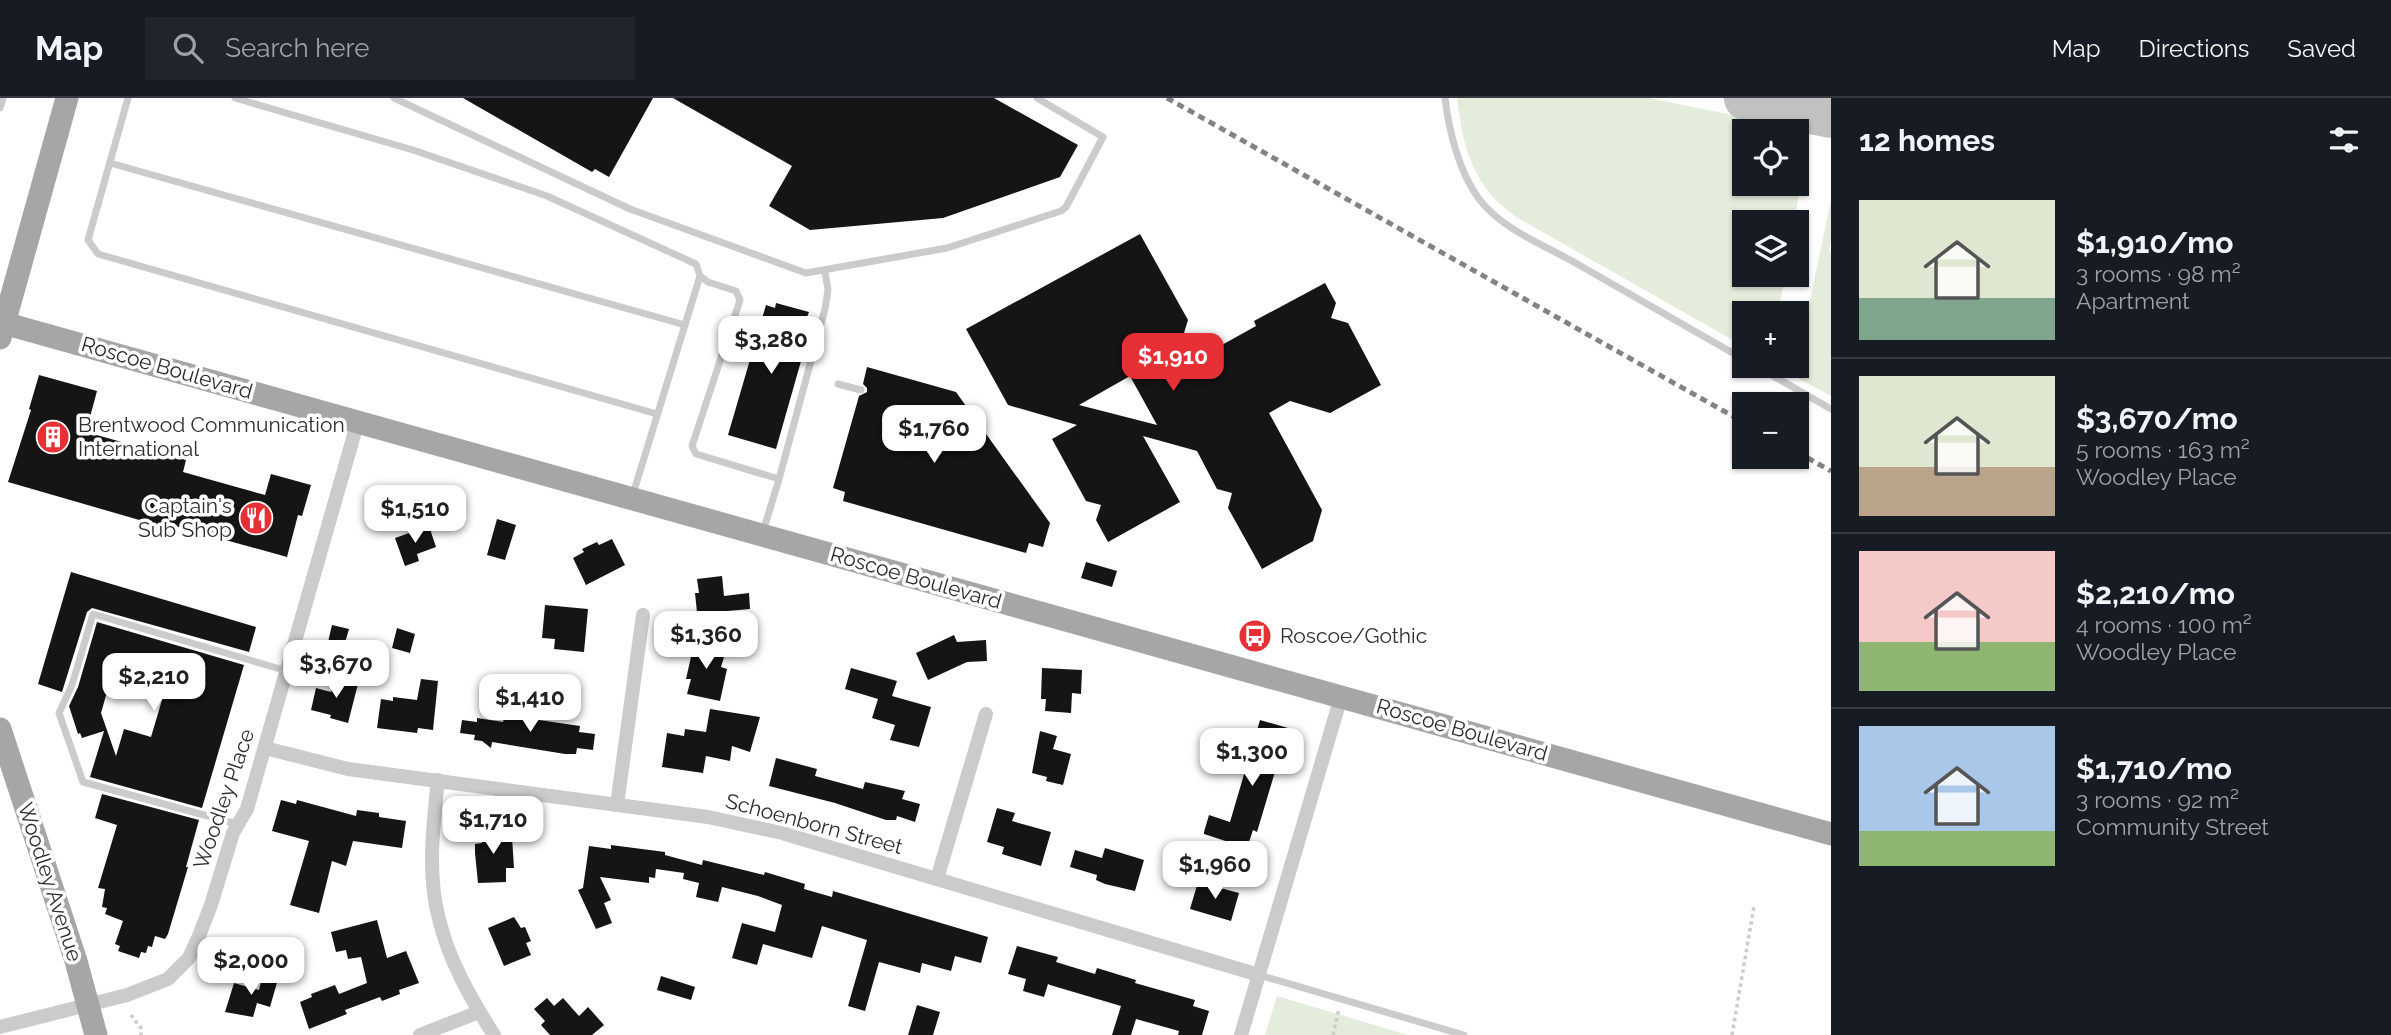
<!DOCTYPE html>
<html lang="en">
<head>
<meta charset="utf-8">
<style>
	body { margin:0; font-family:Raleway,sans-serif; background:#20242c; color:#f1f3f6; height:100vh; display:flex; flex-direction:column; font-size:26px; white-space:nowrap }
	* { box-sizing:border-box; margin:0 }
	p { font-size:23px; color:#9ea1a6 }
	.icon { flex:none; width:38px; height:38px; fill:none; stroke:currentColor; stroke-width:2; stroke-linecap:round; stroke-linejoin:round }
	.map { position:relative; flex:1; overflow:hidden }
	.sheet { display:flex; flex-direction:column; background:#171b24; width:560px }
	.sheet>* { flex:none }
	.buttons { position:absolute; left:1732px; top:21px; display:grid; gap:14px }
	.buttons a { display:grid; place-items:center; width:77px; height:77px; border-radius:0px; background:#171b24; box-shadow:0 2px 5px #0004; font-size:35px }
	.price { position:absolute; translate:-50% -60px; padding:0 16px; border-radius:14px; background:#fff; color:#222; font-size:23px; line-height:46px; filter:drop-shadow(0 2px 4px #0008) }
	.price::after { content:''; position:absolute; left:50%; top:42px; width:21px; height:16px; margin-left:-10px; background:inherit; clip-path:polygon(0 0,100% 0,50% 100%) }
	.price.current { background:#e72f36; color:#fff }
	ul { padding:0; list-style:none }
	li { display:flex; align-items:center; gap:21px; height:175px; padding:0 28px }
	li+li { border-top:2px solid #363941 }
	li span { display:grid; place-items:center; flex:none; width:196px; height:140px; border-radius:0px; color:#555 }
	li>.icon { margin-inline-start:auto }
	span .icon { width:84px; height:84px; fill:#fffc; stroke-width:1 }
	li b { font-size:30px }
	h2 { display:flex; justify-content:space-between; align-items:center; height:84px; padding:0 28px; font-size:30px }
	header { display:flex; align-items:center; gap:42px; box-sizing:border-box; height:98px; padding:0 35px; background:#171b24; border-bottom:2px solid #363941 }
	header strong { font-size:33px }
	nav { display:flex; gap:38px; margin-inline-start:auto; font-size:24px }
	.search { width:490px; height:63px; background:#20242c; display:flex; align-items:center; gap:18px; box-sizing:border-box; padding:0 24px; border-radius:0px; color:#9ea1a6; font-size:26px }
	main { display:flex; flex:1; min-height:0 }
	.map>svg:first-child { display:block }
	.green { fill:#e4ecdc; fill-rule:evenodd }
	.lines { fill:none; stroke-linecap:round; stroke-linejoin:round }
	.taxiway { stroke:#c1c1c1; stroke-width:46 }
	.building { fill:#151515; fill-rule:evenodd }
	.path { stroke:#cbcbcb; stroke-width:3.5; stroke-dasharray:3.5 3.5; stroke-linecap:butt }
	.service { stroke:#cbcbcb; stroke-width:7 }
	.minor { stroke:#cbcbcb; stroke-width:14 }
	.primary { stroke:#a6a6a6; stroke-width:23 }
	.rail { stroke:#838383; stroke-width:5; stroke-dasharray:7 5; stroke-linecap:butt }
	.labels { text-anchor:middle; stroke-width:7; stroke-linejoin:round; paint-order:stroke }
	.street-label { font-size:21px; fill:#2e2e2e; stroke:#fff }
	.poi-label { font-size:21px; fill:#2e2e2e; stroke:#fff; text-anchor:start }
</style>
</head>
<body>
<header>
<strong>Map</strong>
<div class="search"><svg class="icon" aria-label="search" viewBox="0 0 24 24"><circle cx="10" cy="10" r="6"/><path d="M15 15l6 6"/></svg>Search here</div>
<nav><a>Map</a><a>Directions</a><a>Saved</a></nav>
</header>
<main>
<div class="map">
<svg width="1831" height="937" viewBox="0 0 1831 937">
	<rect width="100%" height="100%" fill="#fff"/>
	<g class="green">
		<path d="M1457,0H1649L1810,33L1794,124H1745V177H1785L1778,215H1745V249L1516,119C1473,88 1463,51 1457,0ZM1797,33V86H1745V33Z"/>
		<path d="M1831,102V141L1829,154L1831,155V298L1794,278Z"/>
		<path d="M1277,898L1408,937H1265Z"/>
	</g>
	<g class="lines">
		<path class="taxiway" d="M1747,0L1831,17"/>
	</g>
	<g class="building">
		<path d="M463,0H653L609,79L595,71L592,74Z"/>
		<path d="M673,0H994L1078,47L1060,79L943,120L810,132L769,108L792,68Z"/>
		<path d="M1140,136L1188,222L1172,274L1199,259L1215,264L1220,248L1256,228L1254,223L1325,185L1336,205L1331,220L1348,225L1381,287L1330,315L1290,303L1269,315L1322,412L1313,443L1262,471L1228,410L1232,395L1217,391L1197,353L1143,338L1180,404L1108,444L1096,422L1101,407L1086,403L1052,341L1077,327L1008,307L966,231ZM1130,278L1157,327L1079,307Z"/>
		<path d="M776,205L809,214L807,219L813,221L776,351L728,337L766,207L775,210Z"/>
		<path d="M867,269L956,294L1050,425L1043,449L1029,445L1026,455L843,403L845,394L833,390L859,298L867,294V290L863,286Z"/>
		<path d="M39,277L97,293L86,334L186,362L183,374L265,397L271,376L311,387L302,418L298,417L287,459L168,426L167,430L8,384L31,312L29,311Z"/>
		<path d="M497,421L516,427L505,462L487,457Z"/>
		<path d="M429,428L436,449L417,456L419,463L405,468L395,440Z"/>
		<path d="M612,441L625,467L586,487L573,460L584,454L582,451L597,444L599,447Z"/>
		<path d="M1086,464L1117,473L1112,489L1081,480Z"/>
		<path d="M71,474L256,529L249,554L92,510L87,514L62,594L38,586Z"/>
		<path d="M722,478L724,498L749,495L750,511L727,513L728,520L698,524L695,495H699L697,481Z"/>
		<path d="M545,507L588,511L584,554L554,551L555,541L542,540Z"/>
		<path d="M97,524L244,567L202,710L90,679L104,633L82,640L80,635L78,636L69,608L78,589ZM117,559L170,575L151,639L124,631L116,658L101,615Z"/>
		<path d="M332,527L349,531L344,548L328,544Z"/>
		<path d="M397,530L415,536L410,555L392,550Z"/>
		<path d="M954,537L957,544L986,542L987,563L967,564L928,582L916,555Z"/>
		<path d="M695,541L723,547L720,558L724,559L721,569L727,571L720,603L687,596L691,581H686Z"/>
		<path d="M851,570L897,583L892,598L931,609L919,649L890,642L895,627L872,620L878,601L845,591Z"/>
		<path d="M1042,570L1082,572L1081,596L1072,595L1071,615L1045,613L1046,601H1041Z"/>
		<path d="M335,580L358,586L348,625L330,620L331,617L311,612L316,590L331,594Z"/>
		<path d="M421,581L438,583L433,632L418,630L417,635L377,630L381,601L393,603V599L417,602Z"/>
		<path d="M710,611L760,619L750,654L732,648L730,663L706,658L703,675L662,669L667,635L684,638L685,631L706,634Z"/>
		<path d="M505,617L580,628L579,634L595,636L593,652L577,650L576,656H565L492,644L491,650L482,643L474,642L475,637L460,635L462,622L477,624V620L503,624Z"/>
		<path d="M1260,622L1288,630L1257,734L1253,732L1247,750L1204,736V734L1209,717L1230,724Z"/>
		<path d="M1040,633L1057,638L1053,651L1071,656L1063,687L1046,683L1047,679L1032,675Z"/>
		<path d="M776,660L817,671L815,678L863,691L865,684L905,693L902,701L920,706L915,724L897,718L896,722H886L835,705L769,688Z"/>
		<path d="M102,696L199,722L186,769H188L168,836L165,841L155,838L152,849L148,848L146,855L141,854L139,860L118,853L120,848L115,846L123,823L105,816L107,810L102,809L105,791L98,790L117,727L95,720Z"/>
		<path d="M281,702L296,706L297,702L356,718L357,712L379,715V719L406,723L402,750L353,743L346,768L332,763L319,815L290,807L309,743L272,733Z"/>
		<path d="M997,710L1015,715L1012,723L1051,734L1041,768L1002,756L1004,749L987,744Z"/>
		<path d="M481,727H497L498,739H512L514,770H506V784L478,785L475,755V746L482,745Z"/>
		<path d="M611,747L665,754V757L702,767L703,762L764,777L765,774L805,786L804,791L832,799L833,793L988,839L981,865L955,858L951,873L922,865L920,875L879,864L865,913L848,908L867,842L822,828L812,860L763,846L757,867L732,860L742,825L775,834L782,807L758,798L722,789L718,804L696,799L699,785L683,781L684,775L656,771L655,780L649,779V785L600,779L611,802L604,805L612,825L596,831L578,792L583,790L589,748L611,751Z"/>
		<path d="M1105,750L1144,762L1135,793L1105,786L1096,782L1097,777L1070,769L1075,752L1102,760Z"/>
		<path d="M1198,784L1239,795L1231,823L1190,811Z"/>
		<path d="M514,819L521,830L525,829L531,843L526,845L531,857L504,868L488,830Z"/>
		<path d="M377,822L387,860L406,853L419,885L399,892L400,896L382,903L380,899L345,912L347,916L309,931L300,904L312,899L311,896L335,887L339,896L367,885L361,859L348,861L346,852L336,854L331,834Z"/>
		<path d="M1017,848L1058,859L1056,864L1095,876L1097,870L1136,882L1135,885L1195,902L1193,908L1209,913L1202,937H1178L1179,933L1136,921L1131,937H1112L1121,908L1050,887L1048,886L1044,899L1023,893L1026,881L1008,876Z"/>
		<path d="M263,876L278,881L270,909L257,905L253,919L225,914L234,885L259,892Z"/>
		<path d="M661,878L695,889L691,902L657,892Z"/>
		<path d="M547,900L554,908L563,900L579,918L588,909L604,927L592,937H550L541,927L545,923L534,911Z"/>
		<path d="M917,907L940,914L933,937H908Z"/>
	</g>
	<g class="lines">
		<g class="path">
			<path d="M131,917L141,930V937"/>
			<path d="M1333,937L1339,910"/>
			<path d="M1732,937L1754,808"/>
		</g>
		<g class="service">
			<path d="M128,0L88,142L98,156L657,316"/>
			<path d="M235,0L413,52L547,98L696,166L700,178L633,396"/>
			<path d="M394,0L630,111L806,175L947,150L1061,113L1066,109L1103,39L1037,0"/>
			<path d="M1445,0C1449,33 1459,74 1479,101C1501,130 1541,146 1572,163C1630,196 1687,229 1745,262"/>
			<path d="M0,10L3,0"/>
			<path d="M110,65L685,227"/>
			<path d="M700,178L708,184L736,193L740,202L692,348L696,356L779,381L763,434"/>
			<path d="M1756,268L1831,311"/>
			<path d="M838,286L861,292"/>
			<path d="M779,381L825,211L828,192L825,174"/>
			<path d="M237,726L83,684L59,615L72,587L93,516L287,573"/>
			<path d="M1259,877L1464,937"/>
		</g>
		<g class="minor">
			<path d="M265,650L348,671L708,719L782,735L1259,877"/>
			<path d="M438,682C433,727 427,777 439,821C449,863 471,901 494,937"/>
			<path d="M617,707L643,517"/>
			<path d="M937,781L986,616"/>
			<path d="M0,929L127,897L168,881L189,860L199,838L211,807L233,735L247,711L358,323"/>
			<path d="M420,937L479,914"/>
			<path d="M1241,937L1341,599"/>
		</g>
		<g class="primary">
			<path d="M0,224L1831,736"/>
			<path d="M0,240L67,0"/>
			<path d="M0,631L76,863L96,937"/>
		</g>
		<g class="rail">
			<path d="M1167,0L1745,325"/>
			<path d="M1797,354L1831,373"/>
		</g>
	</g>
	<defs>
		<symbol id="building-disc" viewBox="-11 -11 22 22"><circle r="9.5" fill="#e72f36" stroke="#fff"/><path d="M-4-6H4V6H1V3H-1V6H-4ZM-2.5-4.3h1.7v1.8h-1.7ZM.8-4.3h1.7v1.8H.8ZM-2.5-1h1.7V.8h-1.7ZM.8-1h1.7V.8H.8Z" fill="#fff"/></symbol>
		<symbol id="restaurant-disc" viewBox="-11 -11 22 22"><circle r="9.5" fill="#e72f36" stroke="#fff"/><path d="M-5-6h1v4h1v-4h1v4h1v-4h1v5L-1.5 .5V6h-2V.5L-5-1ZM5-6V6H3V1.5H1.5Q1.5-4 5-6Z" fill="#fff"/></symbol>
		<symbol id="bus-disc" viewBox="-11 -11 22 22"><circle r="9.5" fill="#e72f36" stroke="#fff"/><path d="M-5-6H5V4H4V6H2V4H-2V6H-4V4H-5ZM-3.5-4V0h7V-4ZM-3.5 1.2v1.5H-2V1.2ZM2 1.2v1.5H3.5V1.2Z" fill="#fff"/></symbol>
	</defs>
	<g fill-rule="evenodd">
		<use href="#building-disc" x="34" y="320" width="38" height="38"/>
		<use href="#restaurant-disc" x="237" y="401" width="38" height="38"/>
		<use href="#bus-disc" x="1236" y="519" width="38" height="38"/>
	</g>
	<g class="labels">
		<g class="street-label">
			<text transform="translate(167 270) rotate(16)" y="7">Roscoe Boulevard</text>
			<text transform="translate(916 480) rotate(16)" y="7">Roscoe Boulevard</text>
			<text transform="translate(1462 632) rotate(16)" y="7">Roscoe Boulevard</text>
			<text transform="translate(224 701) rotate(-71)" y="7">Woodley Place</text>
			<text transform="translate(814 726) rotate(15)" y="7">Schoenborn Street</text>
			<text transform="translate(50 784) rotate(72)" y="7">Woodley Avenue</text>
		</g>
		<g class="poi-label">
			<text x="78" y="334">Brentwood Communication<tspan x="78" dy="24">International</tspan></text>
			<text x="232" y="415" text-anchor="end">Captain's<tspan x="232" dy="24">Sub Shop</tspan></text>
			<text x="1280" y="545">Roscoe/Gothic</text>
		</g>
	</g>
</svg>
<div class="buttons">
<a><svg class="icon" aria-label="locate" viewBox="0 0 24 24"><circle cx="12" cy="12" r="6"/><path d="M12 2v4M12 18v4M2 12h4M18 12h4"/></svg></a>
<a><svg class="icon" aria-label="layers" viewBox="0 0 24 24"><path d="M12 4l9 5-9 5-9-5zM3 14l9 5 9-5"/></svg></a>
<a>+</a>
<a>−</a>
</div>
<b class="price" style="left:771px;top:278px">$3,280</b>
<b class="price current" style="left:1173px;top:295px">$1,910</b>
<b class="price" style="left:934px;top:367px">$1,760</b>
<b class="price" style="left:415px;top:447px">$1,510</b>
<b class="price" style="left:706px;top:573px">$1,360</b>
<b class="price" style="left:336px;top:602px">$3,670</b>
<b class="price" style="left:154px;top:615px">$2,210</b>
<b class="price" style="left:530px;top:636px">$1,410</b>
<b class="price" style="left:1252px;top:690px">$1,300</b>
<b class="price" style="left:493px;top:758px">$1,710</b>
<b class="price" style="left:1215px;top:803px">$1,960</b>
<b class="price" style="left:251px;top:899px">$2,000</b>
</div>
<section class="sheet">
<h2>12 homes<svg class="icon" aria-label="filters" viewBox="0 0 24 24"><path d="M4 7h16M4 17h16"/><circle cx="9" cy="7" r="2"/><circle cx="15" cy="17" r="2"/></svg></h2>
<ul>
<li><span style="background:linear-gradient(#dfe7d0 70%,#7fa58c 0)"><svg class="icon" aria-label="home" viewBox="0 0 24 24"><path d="M3 11l9-7 9 7M6 9v11h12V9"/></svg></span><div><b>$1,910/mo</b><p>3 rooms · 98 m²</p><p>Apartment</p></div></li>
<li><span style="background:linear-gradient(#dfe7d0 65%,#b9a48a 0)"><svg class="icon" aria-label="home" viewBox="0 0 24 24"><path d="M3 11l9-7 9 7M6 9v11h12V9"/></svg></span><div><b>$3,670/mo</b><p>5 rooms · 163 m²</p><p>Woodley Place</p></div></li>
<li><span style="background:linear-gradient(#f6c9c9 65%,#8fb573 0)"><svg class="icon" aria-label="home" viewBox="0 0 24 24"><path d="M3 11l9-7 9 7M6 9v11h12V9"/></svg></span><div><b>$2,210/mo</b><p>4 rooms · 100 m²</p><p>Woodley Place</p></div></li>
<li><span style="background:linear-gradient(#a9c7e8 75%,#8fb573 0)"><svg class="icon" aria-label="home" viewBox="0 0 24 24"><path d="M3 11l9-7 9 7M6 9v11h12V9"/></svg></span><div><b>$1,710/mo</b><p>3 rooms · 92 m²</p><p>Community Street</p></div></li>
</ul>
</section>
</main>
</body>
</html>
